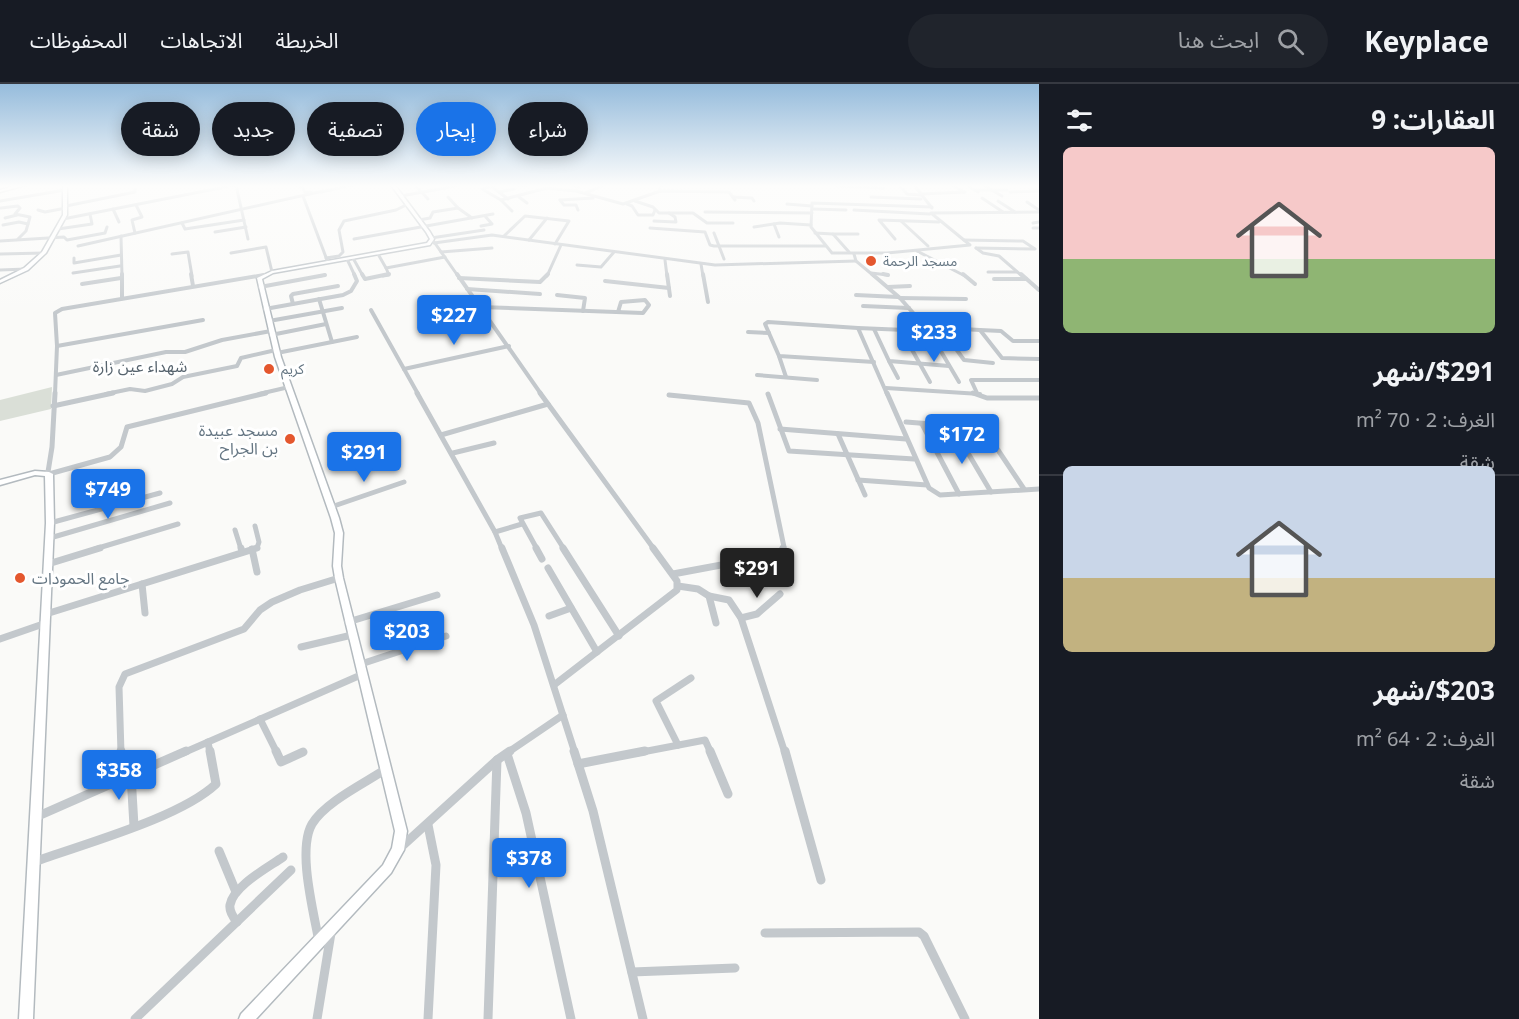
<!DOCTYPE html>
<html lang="ar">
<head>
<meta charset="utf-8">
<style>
	body { margin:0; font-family:"Noto Sans","Noto Sans Arabic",sans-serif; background:#20242c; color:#f1f3f6; direction:rtl; height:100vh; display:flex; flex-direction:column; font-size:22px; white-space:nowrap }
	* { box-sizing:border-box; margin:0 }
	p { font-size:20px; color:#9ea1a6 }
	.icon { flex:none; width:33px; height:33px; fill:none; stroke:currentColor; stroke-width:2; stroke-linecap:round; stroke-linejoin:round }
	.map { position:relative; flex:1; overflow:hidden; direction:ltr }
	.side { display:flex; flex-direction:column; background:#171b24; width:480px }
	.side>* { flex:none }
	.banner { position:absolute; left:18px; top:18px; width:570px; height:54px; direction:rtl; display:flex; gap:12px }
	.price { position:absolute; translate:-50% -51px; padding:0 14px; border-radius:6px; background:#1a73e8; color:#fff; font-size:20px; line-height:39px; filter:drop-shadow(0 2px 3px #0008) }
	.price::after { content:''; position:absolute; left:50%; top:36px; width:18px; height:14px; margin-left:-9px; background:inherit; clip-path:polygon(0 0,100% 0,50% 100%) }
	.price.selected { background:#222; color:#fff }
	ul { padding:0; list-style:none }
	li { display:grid; align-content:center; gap:12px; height:318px; padding:0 24px }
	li+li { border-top:2px solid #363941 }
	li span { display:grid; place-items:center; height:186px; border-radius:9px; color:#555 }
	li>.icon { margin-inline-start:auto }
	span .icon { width:108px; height:108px; fill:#fffc; stroke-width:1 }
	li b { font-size:26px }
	h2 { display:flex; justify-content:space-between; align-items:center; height:72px; padding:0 24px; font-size:26px }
	.pill { padding:0 21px; border-radius:27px; background:#171b24; box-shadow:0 3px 15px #0003; font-size:21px; line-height:54px }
	.pill.selected { background:#1a73e8; color:#fff }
	header { display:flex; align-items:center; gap:36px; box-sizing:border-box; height:84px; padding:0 30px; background:#171b24; border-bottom:2px solid #363941 }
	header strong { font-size:28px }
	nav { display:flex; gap:33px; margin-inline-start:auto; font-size:21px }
	.search { width:420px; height:54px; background:#20242c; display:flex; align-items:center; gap:15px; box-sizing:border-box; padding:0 21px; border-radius:33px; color:#9ea1a6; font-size:22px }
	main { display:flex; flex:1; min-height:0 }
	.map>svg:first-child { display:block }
	.green { fill:#dadfd7 }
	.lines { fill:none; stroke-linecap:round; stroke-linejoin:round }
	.secondary-casing { stroke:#b3babf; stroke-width:3 }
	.primary-casing { stroke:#b5babe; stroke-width:3 }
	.street-far4 { stroke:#c3c8cc; stroke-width:3 }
	.street-far3 { stroke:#c3c8cc; stroke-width:4 }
	.street-far2 { stroke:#c3c8cc; stroke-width:5 }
	.street-far1 { stroke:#c3c8cc; stroke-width:7 }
	.street { stroke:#c3c8cc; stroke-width:9 }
	.secondary { fill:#fff; fill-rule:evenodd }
	.primary { fill:#fff; fill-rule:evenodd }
	.poi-dot { fill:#e4572e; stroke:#fff; stroke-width:2 }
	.labels { text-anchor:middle; stroke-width:6; stroke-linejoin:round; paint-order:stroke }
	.far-poi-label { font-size:14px; fill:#657683; stroke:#fff; text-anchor:start }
	.far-quarter-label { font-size:16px; fill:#57646e; stroke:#fff }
	.poi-label { font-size:16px; fill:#657683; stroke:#fff; text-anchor:end }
</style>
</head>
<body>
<header>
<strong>Keyplace</strong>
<div class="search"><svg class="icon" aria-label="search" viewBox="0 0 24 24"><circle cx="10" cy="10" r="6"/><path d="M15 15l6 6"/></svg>ابحث هنا</div>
<nav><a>الخريطة</a><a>الاتجاهات</a><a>المحفوظات</a></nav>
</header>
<main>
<section class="side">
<h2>العقارات: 9<svg class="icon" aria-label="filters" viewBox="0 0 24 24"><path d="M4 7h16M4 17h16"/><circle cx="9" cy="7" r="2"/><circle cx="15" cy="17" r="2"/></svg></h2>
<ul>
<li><span style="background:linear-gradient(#f6c9c9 60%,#8fb573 0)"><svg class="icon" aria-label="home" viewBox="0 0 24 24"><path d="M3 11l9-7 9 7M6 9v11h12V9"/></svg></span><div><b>$291/شهر</b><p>الغرف: 2 · 70 m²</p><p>شقة</p></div></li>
<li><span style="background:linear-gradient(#c9d6e8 60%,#c2b280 0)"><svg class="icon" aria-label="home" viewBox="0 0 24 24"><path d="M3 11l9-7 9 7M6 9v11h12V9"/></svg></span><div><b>$203/شهر</b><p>الغرف: 2 · 64 m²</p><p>شقة</p></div></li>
</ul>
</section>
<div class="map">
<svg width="1039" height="935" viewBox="0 0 1039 935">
	<rect width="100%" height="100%" fill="#fafaf8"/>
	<path class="green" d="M52,303L51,325L0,337V316Z"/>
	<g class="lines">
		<defs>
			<g id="secondary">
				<path d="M63,101H67V131L46,169L28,186L0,199V196L24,184L42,168L63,131Z"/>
				<path d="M391,101H395L430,148L434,155L430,161L273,189L262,195L281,273L339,434L343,449L341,482L343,494L407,747L404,766L391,789L256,935H239L241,930L383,781L392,764L395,747L335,494L333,482L335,449L331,434L275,273L257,194L272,187L427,159L430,155L426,148Z"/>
				<path d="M35,387L49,388L53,390L54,439L33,935H19L46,439L45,392L35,391L0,401V396Z"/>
			</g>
			<path id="primary" d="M19,101H26L0,108V106Z"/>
		</defs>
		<use href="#secondary" class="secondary-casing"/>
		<use href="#primary" class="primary-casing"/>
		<g class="street-far4">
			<path d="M236,101L248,155"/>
			<path d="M415,101L428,115"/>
			<path d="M496,101L491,102L508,115"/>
			<path d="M572,101L579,103"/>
			<path d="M899,101L907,110L921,111"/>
			<path d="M914,101L932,124"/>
			<path d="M952,101L964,108"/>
			<path d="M966,101L978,108"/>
			<path d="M983,101L1002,112"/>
			<path d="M298,102L302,103L305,108H311"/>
			<path d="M491,102L482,105L501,116"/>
			<path d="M518,102L527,101"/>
			<path d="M836,102L860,103L859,101"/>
			<path d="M860,103L884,104"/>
			<path d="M976,106H1007"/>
			<path d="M660,107V102L667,101"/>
			<path d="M321,108L352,101"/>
			<path d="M499,108L514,105"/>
			<path d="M1010,108L1039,107"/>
			<path d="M585,109L604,101"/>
			<path d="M921,110L965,108"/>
			<path d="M303,112L327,176"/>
			<path d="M401,112L461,101"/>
			<path d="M448,113L458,124"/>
			<path d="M519,113L527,119"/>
			<path d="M733,113L752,114L754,117"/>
			<path d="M871,113L921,115"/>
			<path d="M982,114L1003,128"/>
			<path d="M560,116L593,114"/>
			<path d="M560,116L564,121H576L578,126"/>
			<path d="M0,117L65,106"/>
			<path d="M635,117L653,123L659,129H693L707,139H733"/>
			<path d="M998,117L1015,128"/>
			<path d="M1027,118L1039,126"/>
			<path d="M627,120L632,122L638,131H653L655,126"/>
			<path d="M787,120L812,122"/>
			<path d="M66,122L135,108V105"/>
			<path d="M932,123L812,119L811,143L832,169H887L970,161L931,129L1039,128"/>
			<path d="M1,124L18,122L20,124L15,130L30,133L26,147L18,155"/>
			<path d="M113,125L119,138"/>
			<path d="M813,125L846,126"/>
			<path d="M38,126L45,128L66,124"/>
			<path d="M854,126L930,130"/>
			<path d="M512,127L501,116L547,104L576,107L623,120L660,107L729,108L735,116"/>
			<path d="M705,128L812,129"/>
			<path d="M5,134L17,131"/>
			<path d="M63,135L235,101"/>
			<path d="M419,136L430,134L433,128L458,124L472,134"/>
			<path d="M654,137L676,138L675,133L669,129"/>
			<path d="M901,137L928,162"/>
			<path d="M182,139L185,145L244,136"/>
			<path d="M1033,139L1039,138"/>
			<path d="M774,140L779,153"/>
			<path d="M3,141L19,138L28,140"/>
			<path d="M481,142L492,140L485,132"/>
			<path d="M754,143L780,139L811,141"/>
			<path d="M650,144L705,148L710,161L714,162H825"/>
			<path d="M1033,144H1039"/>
			<path d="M58,145L92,140L90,130"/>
			<path d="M215,148L246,143"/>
			<path d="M135,149L132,136L142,133L136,121"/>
			<path d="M714,149L724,175"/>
			<path d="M815,149L833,150L849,168"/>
			<path d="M833,150H858"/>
			<path d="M121,152L122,192"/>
			<path d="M504,152L525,132L569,137L555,160"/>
			<path d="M431,154L484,146"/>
			<path d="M354,155L493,130"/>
			<path d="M432,155L458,192"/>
			<path d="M895,155L879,136L939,138"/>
			<path d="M529,156L547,134"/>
			<path d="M964,156L1023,157L1035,165L976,164"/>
			<path d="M0,157L64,153L67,156L105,149L107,143"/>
			<path d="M434,159L492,151L715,181L856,177"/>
			<path d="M78,162L323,107"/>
			<path d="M976,164L983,169L999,172L1022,192"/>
			<path d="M917,167L965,192"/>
			<path d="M441,168L492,164"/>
			<path d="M231,169L266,163L272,188"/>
			<path d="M0,170L44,169"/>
			<path d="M172,170L188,168L192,192"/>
			<path d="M378,170L386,184L445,173"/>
			<path d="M854,170L856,177L874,192"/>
			<path d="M74,174V179L121,171"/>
			<path d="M326,174L339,172L343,168L339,146L344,137L396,126L408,120"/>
			<path d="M353,174L363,192"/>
			<path d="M347,175L355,192"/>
			<path d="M665,176L667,192"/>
			<path d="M701,180L703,192"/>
			<path d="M577,181L601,183L614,168"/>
			<path d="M0,186L26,185"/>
			<path d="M988,188H1017"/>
			<path d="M73,189L120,182"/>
			<path d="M871,189L888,191"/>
			<path d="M258,192L264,191"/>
			<path d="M320,192L325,191"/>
			<path d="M383,192L389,191L386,184"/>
			<path d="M547,192L561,161"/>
		</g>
		<g class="street-far3">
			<path d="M122,190V214"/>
			<path d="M191,190L193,202"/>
			<path d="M362,190L365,195L389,190"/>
			<path d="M457,190L541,310"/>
			<path d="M667,190L670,212"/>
			<path d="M703,190L708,218"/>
			<path d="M872,190L900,214L929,247L858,244L887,310"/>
			<path d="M883,190L888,191"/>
			<path d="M963,190L975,200"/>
			<path d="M1021,190L1039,206"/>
			<path d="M459,194L540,198L548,190"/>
			<path d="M994,195H1026"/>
			<path d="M605,197L669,204"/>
			<path d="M82,200L121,194"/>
			<path d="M260,203L325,191"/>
			<path d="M888,203L910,202"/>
			<path d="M467,205L540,210"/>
			<path d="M557,211L585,214L583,227"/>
			<path d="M856,211L898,213"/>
			<path d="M900,214L966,215"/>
			<path d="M319,215L332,258"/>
			<path d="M293,220L291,212L293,210L338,202"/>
			<path d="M863,222L909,224"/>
			<path d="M480,223L643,229L649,221L645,216L621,218L618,228"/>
			<path d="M265,225L343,211L351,207L357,197L354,190"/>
			<path d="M371,226L418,310"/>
			<path d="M269,237L342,224"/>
			<path d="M926,243L980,246L1002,274L1039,275"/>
			<path d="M858,244L768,238L765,240L779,272L874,278"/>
			<path d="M941,244L964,276L993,279"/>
			<path d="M874,245L889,277L949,282"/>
			<path d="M901,246L930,298"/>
			<path d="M980,246L1001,247L1013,257H1039"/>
			<path d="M929,247L959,298"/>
			<path d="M748,248L769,249"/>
			<path d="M271,251L326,240"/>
			<path d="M57,262L203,236"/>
			<path d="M277,269L357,253"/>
			<path d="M779,272L786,293"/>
			<path d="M889,277L898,294"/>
			<path d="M404,285L509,262"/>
			<path d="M56,291L166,268H185L222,256L271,247"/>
			<path d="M757,291L817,296"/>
			<path d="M886,304L980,310"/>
			<path d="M977,309L971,296H1039"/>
			<path d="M55,310L57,262L55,229L62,225L264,191"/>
			<path d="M106,310L130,305L145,307L172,300L183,293L237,282L241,274L276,266"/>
			<path d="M259,310L289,303"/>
		</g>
		<g class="street-far2">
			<path d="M417,309L495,448L502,465"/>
			<path d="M540,309L654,465"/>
			<path d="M887,309L929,404L940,411L1039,405"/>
			<path d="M973,309L987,314H1039"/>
			<path d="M768,310L789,367L914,375"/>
			<path d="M669,311L749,319L758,339L784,463L783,465"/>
			<path d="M53,322L113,309"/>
			<path d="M906,338L995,345"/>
			<path d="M922,340L959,410"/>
			<path d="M952,342L991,408"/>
			<path d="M780,345L906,355"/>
			<path d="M984,345L1024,405"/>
			<path d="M838,350L865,411"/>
			<path d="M441,351L548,320"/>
			<path d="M453,369L494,359"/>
			<path d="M48,388L52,363L55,309"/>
			<path d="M49,390L110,373L121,363L127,343L266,309"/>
			<path d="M858,396L927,401"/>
			<path d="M331,423L404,398"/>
			<path d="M50,439L160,409"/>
			<path d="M235,446L241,465"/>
			<path d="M495,448L522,440"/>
			<path d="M50,454L170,419"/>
			<path d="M95,465L178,440"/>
			<path d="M252,465L257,464L259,458L255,442"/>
			<path d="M537,465L520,434L541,429L564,465"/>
		</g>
		<g class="street-far1">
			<path d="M241,464L242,468"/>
			<path d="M502,464L534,541L575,669"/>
			<path d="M536,464L542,475"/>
			<path d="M563,464L619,552"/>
			<path d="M252,465L257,488"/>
			<path d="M48,480L100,464"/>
			<path d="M548,484L597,568"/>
			<path d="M673,490L780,470L783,464"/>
			<path d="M142,500L145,529"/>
			<path d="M678,502L698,505L709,512L716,539"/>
			<path d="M709,512L729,516L741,534L785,669"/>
			<path d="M46,530L257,464"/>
			<path d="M549,532L571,524"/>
			<path d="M741,534L757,530L780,510"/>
			<path d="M348,538L437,511"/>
			<path d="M0,555L46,539"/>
			<path d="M301,563L352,551"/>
			<path d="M361,580L446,552"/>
			<path d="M554,601L677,506V497L653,464"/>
			<path d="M260,635L277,669"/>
			<path d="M208,658L210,669"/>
			<path d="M678,661L656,617L691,594"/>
			<path d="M121,669L119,603L125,590L244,545L260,526L272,518L300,506L339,494"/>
			<path d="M183,669L363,590"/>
			<path d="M301,669L303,668"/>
			<path d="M507,669L563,631"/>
			<path d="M637,669L705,656L711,669"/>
		</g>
		<g class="street">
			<path d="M121,667L122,695"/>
			<path d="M276,667L281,678L303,668"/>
			<path d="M574,667L593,727L643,935"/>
			<path d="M710,667L728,710"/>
			<path d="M785,667L821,796"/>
			<path d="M507,670L526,729L571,935"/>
			<path d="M578,680L645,667"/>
			<path d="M131,691L134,742"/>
			<path d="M36,733L186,667"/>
			<path d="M428,741L436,781L428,935"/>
			<path d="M399,765L497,676L510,667"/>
			<path d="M219,767L236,808"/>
			<path d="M34,778C83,760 180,734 216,700L210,667"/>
			<path d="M237,838C233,833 229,827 230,821C233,802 269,783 283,773"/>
			<path d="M765,849L919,848L924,852L965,935"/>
			<path d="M319,858C314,829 297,766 312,740C325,718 365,699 386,685"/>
			<path d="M632,888L735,884"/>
			<path d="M135,935L291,786"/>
			<path d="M317,935L331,849"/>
			<path d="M488,935L497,676"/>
		</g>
		<use href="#secondary" class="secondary"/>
		<use href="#primary" class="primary"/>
	</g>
	<linearGradient id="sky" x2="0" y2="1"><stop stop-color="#96bcdc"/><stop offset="0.44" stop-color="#fdfdfc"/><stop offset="1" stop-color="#fdfdfc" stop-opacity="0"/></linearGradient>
	<rect width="1039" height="232" fill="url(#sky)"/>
	<g class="poi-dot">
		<circle cx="871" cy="177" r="6"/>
		<circle cx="269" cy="285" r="6"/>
		<circle cx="290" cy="355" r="6"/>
		<circle cx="20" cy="494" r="6"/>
	</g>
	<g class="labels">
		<g class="far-poi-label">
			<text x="883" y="182">مسجد الرحمة</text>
			<text x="281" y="290">كريم</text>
		</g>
		<g class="far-quarter-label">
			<text x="140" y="288">شهداء عين زارة</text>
		</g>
		<g class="poi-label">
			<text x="278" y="352">مسجد عبيدة<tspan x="278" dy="18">بن الجراح</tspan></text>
			<text x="32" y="500" text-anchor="start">جامع الحمودات</text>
		</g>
	</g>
</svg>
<b class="price" style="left:454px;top:262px">$227</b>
<b class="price" style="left:934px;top:279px">$233</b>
<b class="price" style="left:962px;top:381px">$172</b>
<b class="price" style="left:364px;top:399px">$291</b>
<b class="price" style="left:108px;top:436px">$749</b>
<b class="price selected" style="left:757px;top:515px">$291</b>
<b class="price" style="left:407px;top:578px">$203</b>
<b class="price" style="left:119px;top:717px">$358</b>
<b class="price" style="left:529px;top:805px">$378</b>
<div class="banner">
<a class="pill">شراء</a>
<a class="pill selected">إيجار</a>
<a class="pill">تصفية</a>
<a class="pill">جديد</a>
<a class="pill">شقة</a>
</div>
</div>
</main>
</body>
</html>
